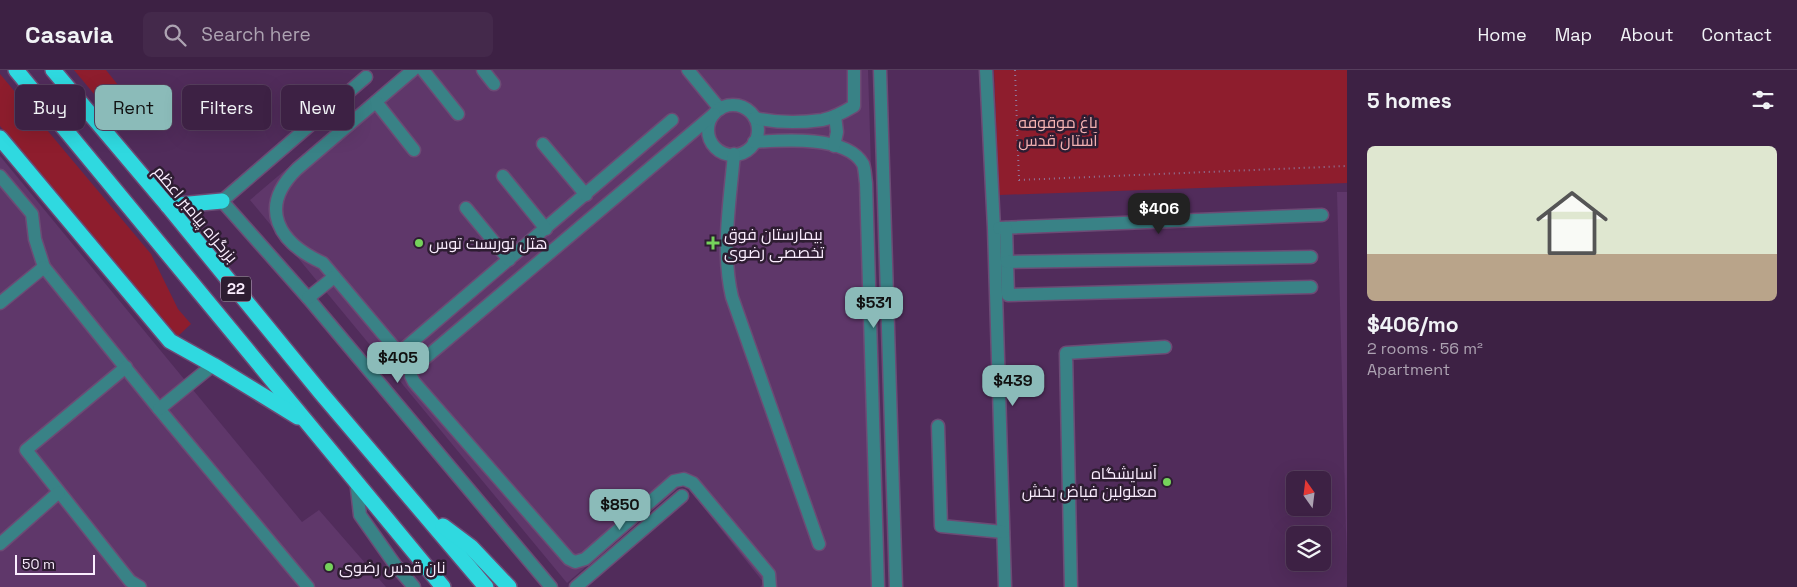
<!DOCTYPE html>
<html lang="en">
<head>
<meta charset="utf-8">
<style>
	body { margin:0; font-family:"Space Grotesk",Cairo,sans-serif; background:#44294b; color:#f1f3f6; height:100vh; display:flex; flex-direction:column; font-size:19px; white-space:nowrap }
	* { box-sizing:border-box; margin:0 }
	p { font-size:16px; color:#ada3b2 }
	.icon { flex:none; width:28px; height:28px; fill:none; stroke:currentColor; stroke-width:2; stroke-linecap:round; stroke-linejoin:round }
	.map { position:relative; flex:1; overflow:hidden }
	.drawer { display:flex; flex-direction:column; background:#3d2144; width:450px }
	.drawer>* { flex:none }
	.guide { position:absolute; left:15px; top:15px; width:475px; height:45px; display:flex; gap:10px }
	.needle { width:32px; rotate:346deg }
	.fabs { position:absolute; left:1286px; top:401px; display:grid; gap:10px }
	.fabs a { display:grid; place-items:center; width:45px; height:45px; border-radius:8px; background:#3d2144; box-shadow:0 5px 20px #0002,0 0 0 1px #563e5d; font-size:25px }
	.scale { position:absolute; left:15px; bottom:12px; width:80px; box-sizing:border-box; padding-left:5px; border:2px solid #faedfe; border-top:0; font-size:14px; line-height:18px; white-space:nowrap; color:#faedfe; -webkit-text-stroke:4px #2e1d32; paint-order:stroke }
	.price { position:absolute; translate:-50% -42px; padding:0 11px; border-radius:10px; background:#8bbbb9; color:#111; font-size:16px; line-height:32px; filter:drop-shadow(0 1px 2px #0008) }
	.price::after { content:''; position:absolute; left:50%; top:30px; width:15px; height:11px; margin-left:-8px; background:inherit; clip-path:polygon(0 0,100% 0,50% 100%) }
	.price.current { background:#222; color:#fff }
	ul { padding:0; list-style:none }
	li { display:grid; align-content:center; gap:10px; height:265px; padding:0 20px }
	li+li { border-top:1px solid #563e5d }
	li span { display:grid; place-items:center; height:155px; border-radius:8px; color:#555 }
	li>.icon { margin-inline-start:auto }
	span .icon { width:90px; height:90px; fill:#fffc; stroke-width:1 }
	li b { font-size:21px }
	h2 { display:flex; justify-content:space-between; align-items:center; height:60px; padding:0 20px; font-size:21px }
	.chip { padding:0 18px; border-radius:8px; background:#3d2144; box-shadow:0 5px 20px #0002,0 0 0 1px #563e5d; font-size:18px; line-height:45px }
	.chip.current { background:#8bbbb9; color:#111 }
	header { display:flex; align-items:center; gap:30px; box-sizing:border-box; height:70px; padding:0 25px; background:#3d2144; border-bottom:1px solid #563e5d }
	header strong { font-size:24px }
	nav { display:flex; gap:28px; margin-inline-start:auto; font-size:18px }
	.search { width:350px; height:45px; background:#44294b; display:flex; align-items:center; gap:12px; box-sizing:border-box; padding:0 18px; border-radius:8px; color:#ada3b2; font-size:19px }
	main { display:flex; flex:1; min-height:0 }
	.map>svg:first-child { display:block }
	.built { fill:#5f376a }
	.green { fill:#8e1d2d }
	.lines { fill:none; stroke-linecap:round; stroke-linejoin:round }
	.minor-casing { stroke:#6c4b75; stroke-width:15 }
	.highway-casing { stroke:#6c4b75; stroke-width:18 }
	.path { stroke:#917699; stroke-width:2; stroke-dasharray:1 4; stroke-linecap:butt }
	.minor { stroke:#398286; stroke-width:12 }
	.highway { stroke:#2fd9e0; stroke-width:15 }
	.poi-dot { fill:#75d25b; stroke:#2e1d32; stroke-width:2 }
	.labels { text-anchor:middle; stroke-width:5; stroke-linejoin:round; paint-order:stroke }
	.shield { fill:#2e1d32; stroke:#bdafc1; stroke-width:1 }
	.shield-label { font-size:15px; font-weight:bold; fill:#faedfe }
	.park-label { font-size:16px; fill:#f4b2b2; stroke:#2e1d32 }
	.street-label { font-size:16px; fill:#faedfe; stroke:#2e1d32 }
	.poi-label { font-size:16px; fill:#faedfe; stroke:#2e1d32; text-anchor:start }
</style>
</head>
<body>
<header>
<strong>Casavia</strong>
<div class="search"><svg class="icon" aria-label="search" viewBox="0 0 24 24"><circle cx="10" cy="10" r="6"/><path d="M15 15l6 6"/></svg>Search here</div>
<nav><a>Home</a><a>Map</a><a>About</a><a>Contact</a></nav>
</header>
<main>
<div class="map">
<svg width="1347" height="517" viewBox="0 0 1347 517">
	<rect width="100%" height="100%" fill="#512c5b"/>
	<g class="built">
		<path d="M403,0H868L884,517H760L764,513L684,413L567,513L250,130Z"/>
		<path d="M0,86L302,452L319,440L386,517H0Z"/>
		<path d="M1337,122H1347V498Z"/>
	</g>
	<g class="green">
		<path d="M74,0H106L118,15L108,26L94,24Z"/>
		<path d="M994,0H1347V113L999,125Z"/>
		<path d="M0,4L151,184L178,239L191,254L177,267L0,56Z"/>
	</g>
	<g class="lines">
		<defs>
			<g id="minor">
				<path d="M413,0L297,99C257,138 279,173 323,193L399,283L672,50"/>
				<path d="M423,0L458,44"/>
				<path d="M483,0L494,14"/>
				<path d="M688,0L720,39"/>
				<path d="M880,0L896,517"/>
				<path d="M986,0L994,158L1005,517"/>
				<path d="M366,7L222,131L308,228L551,517"/>
				<path d="M376,32L414,80"/>
				<circle cx="733" cy="60" r="25"/>
				<path d="M714,44L411,300V306L414,312L569,489L575,492L585,489L674,411L684,409L693,413L769,504L770,517"/>
				<path d="M755,48C776,53 800,53 822,50C833,48 844,42 854,36V0"/>
				<path d="M754,72C782,70 847,65 863,94C865,99 865,107 866,113L878,517"/>
				<path d="M543,74L586,125"/>
				<path d="M834,76L837,62L835,46"/>
				<path d="M734,84C730,131 721,181 732,227L819,474"/>
				<path d="M0,106L32,144L35,169L44,197L159,339L308,517"/>
				<path d="M503,106L546,159"/>
				<path d="M466,138L509,190"/>
				<path d="M999,158L1322,145"/>
				<path d="M1006,158L1008,225L1311,217"/>
				<path d="M1007,192L1311,187"/>
				<path d="M308,228L334,207"/>
				<path d="M0,233L44,197"/>
				<path d="M126,297L26,380L130,511L140,517"/>
				<path d="M159,339L213,295"/>
				<path d="M938,356L941,456L1003,462"/>
				<path d="M356,410L360,445L396,496L414,517"/>
				<path d="M0,474L59,422"/>
				<path d="M576,517L682,426"/>
				<path d="M1071,517L1066,283L1165,277"/>
			</g>
			<g id="highway">
				<path d="M16,0L443,517"/>
				<path d="M53,0L168,136L321,323L486,517"/>
				<path d="M0,68L170,271L213,295L298,347"/>
				<path d="M168,136L222,131"/>
				<path d="M443,456L471,477L509,517"/>
			</g>
		</defs>
		<use href="#minor" class="minor-casing"/>
		<use href="#highway" class="highway-casing"/>
		<path class="path" d="M1015,0L1019,110L1347,96"/>
		<use href="#minor" class="minor"/>
		<use href="#highway" class="highway"/>
	</g>
	<g class="poi-dot">
		<circle cx="419" cy="173" r="5"/>
		<path d="M710.5 165.5h5v5h5v5h-5v5h-5v-5h-5v-5h5z"/>
		<circle cx="1167" cy="412" r="5"/>
		<circle cx="329" cy="497" r="5"/>
	</g>
	<g class="labels">
		<rect class="shield" x="221" y="206.5" width="30" height="25" rx="4"/>
		<g class="shield-label">
			<text x="236" y="224">22</text>
		</g>
		<g class="park-label">
			<text x="1058" y="58">باغ موقوفه<tspan x="1058" dy="18">آستان قدس</tspan></text>
		</g>
		<g class="street-label">
			<text transform="translate(196 144) rotate(50)" y="6">بزرگراه پیامبر اعظم</text>
		</g>
		<g class="poi-label">
			<text x="724" y="170">بیمارستان فوق<tspan x="724" dy="18">تخصصی رضوی</tspan></text>
			<text x="429" y="179">هتل توریست توس</text>
			<text x="1157" y="409" text-anchor="end">آسایشگاه<tspan x="1157" dy="18">معلولین فیاض بخش</tspan></text>
			<text x="339" y="503">نان قدس رضوی</text>
		</g>
	</g>
</svg>
<div class="fabs">
<a><svg class="needle" viewBox="-14 -14 28 28"><path d="M0-13l5 13h-10z" fill="#e53935"/><path d="M0 13l5-13h-10z" fill="#ada3b2"/></svg></a>
<a><svg class="icon" aria-label="layers" viewBox="0 0 24 24"><path d="M12 4l9 5-9 5-9-5zM3 14l9 5 9-5"/></svg></a>
</div>
<div class="scale">50 m</div>
<b class="price current" style="left:1159px;top:165px">$406</b>
<b class="price" style="left:874px;top:259px">$531</b>
<b class="price" style="left:398px;top:314px">$405</b>
<b class="price" style="left:1013px;top:337px">$439</b>
<b class="price" style="left:620px;top:461px">$850</b>
<div class="guide">
<a class="chip">Buy</a>
<a class="chip current">Rent</a>
<a class="chip">Filters</a>
<a class="chip">New</a>
</div>
</div>
<section class="drawer">
<h2>5 homes<svg class="icon" aria-label="filters" viewBox="0 0 24 24"><path d="M4 7h16M4 17h16"/><circle cx="9" cy="7" r="2"/><circle cx="15" cy="17" r="2"/></svg></h2>
<ul>
<li><span style="background:linear-gradient(#dfe7d0 70%,#b9a48a 0)"><svg class="icon" aria-label="home" viewBox="0 0 24 24"><path d="M3 11l9-7 9 7M6 9v11h12V9"/></svg></span><div><b>$406/mo</b><p>2 rooms · 56 m²</p><p>Apartment</p></div></li>
</ul>
</section>
</main>
</body>
</html>
